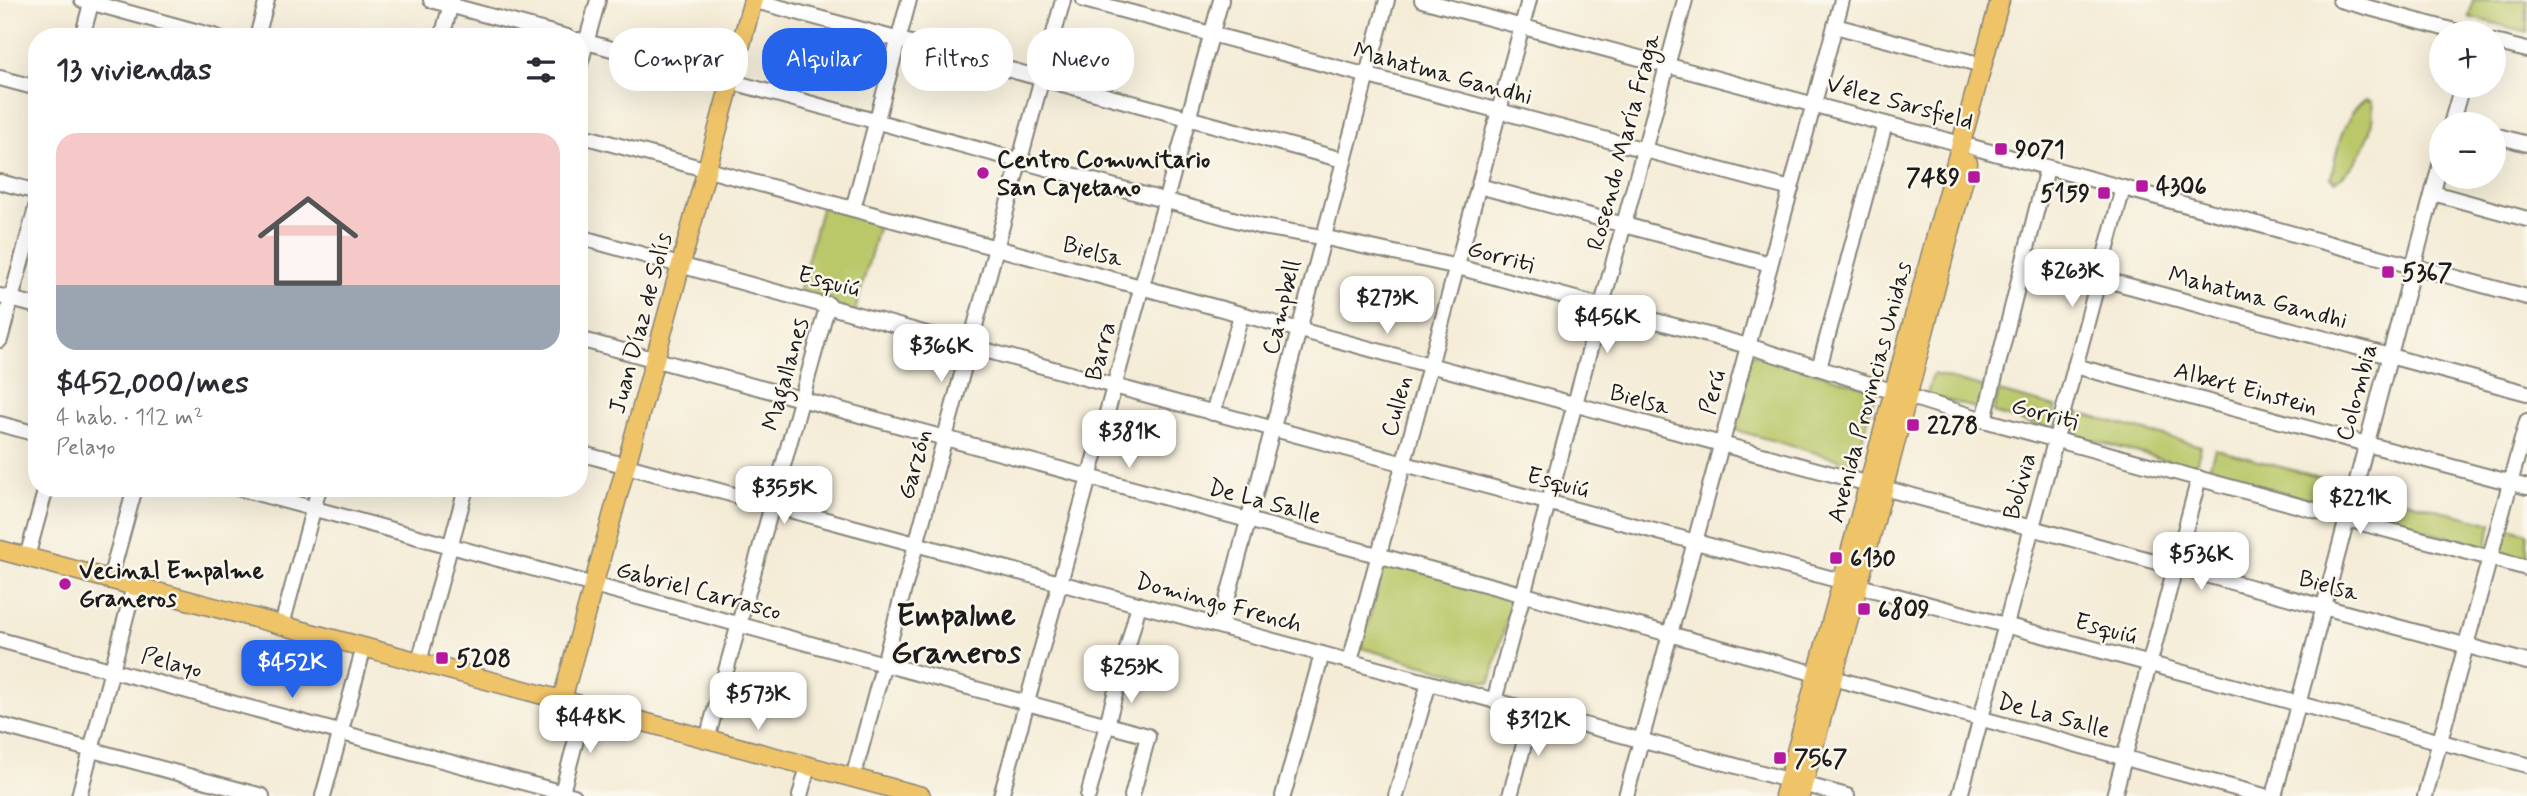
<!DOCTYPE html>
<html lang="es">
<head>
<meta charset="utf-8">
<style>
	body { margin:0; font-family:Mynerve,sans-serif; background:#f7f7f7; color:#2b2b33; height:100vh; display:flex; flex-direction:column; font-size:26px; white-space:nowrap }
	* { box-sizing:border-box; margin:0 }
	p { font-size:23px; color:#7c7c81 }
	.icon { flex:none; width:38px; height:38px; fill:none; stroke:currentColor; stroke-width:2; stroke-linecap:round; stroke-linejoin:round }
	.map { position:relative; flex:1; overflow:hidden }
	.side { position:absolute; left:28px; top:28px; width:560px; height:469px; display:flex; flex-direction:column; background:#fff; border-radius:28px; box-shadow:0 7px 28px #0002 }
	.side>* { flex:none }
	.banner { position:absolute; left:609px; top:28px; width:665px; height:63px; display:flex; gap:14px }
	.buttons { position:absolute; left:2429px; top:21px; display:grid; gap:14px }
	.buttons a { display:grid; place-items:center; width:77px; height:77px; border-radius:50%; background:#fff; box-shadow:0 7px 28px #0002; font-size:35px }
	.price { position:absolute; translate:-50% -60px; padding:0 16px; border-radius:14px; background:#fff; color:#222; font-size:23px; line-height:46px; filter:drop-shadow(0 2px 4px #0008) }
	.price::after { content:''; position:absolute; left:50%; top:42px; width:21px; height:16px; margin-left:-10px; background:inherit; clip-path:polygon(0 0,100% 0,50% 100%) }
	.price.current { background:#2563eb; color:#fff }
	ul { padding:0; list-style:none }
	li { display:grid; align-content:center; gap:14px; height:371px; padding:0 28px }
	li span { display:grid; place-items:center; height:217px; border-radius:21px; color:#555 }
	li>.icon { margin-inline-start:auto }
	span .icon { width:126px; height:126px; fill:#fffc; stroke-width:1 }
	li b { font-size:30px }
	h2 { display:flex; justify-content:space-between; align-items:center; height:84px; padding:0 28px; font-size:30px }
	.tag { padding:0 24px; border-radius:28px; background:#fff; box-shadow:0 7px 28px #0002; font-size:24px; line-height:63px }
	.tag.current { background:#2563eb; color:#fff }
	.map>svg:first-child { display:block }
	.green { fill:#bac86a; stroke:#6b7243; stroke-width:2 }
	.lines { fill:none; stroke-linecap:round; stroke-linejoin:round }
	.minor-casing { stroke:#88847a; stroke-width:18 }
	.major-casing { stroke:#88847a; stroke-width:21 }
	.minor { stroke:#fff; stroke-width:14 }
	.major { stroke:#efc469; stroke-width:18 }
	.poi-dot { fill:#b5179e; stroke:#fbf7ec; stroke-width:2.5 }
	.labels { text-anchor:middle; stroke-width:5; stroke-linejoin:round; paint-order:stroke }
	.street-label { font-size:24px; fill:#1c1c1c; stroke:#fbf7ec }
	.poi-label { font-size:24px; font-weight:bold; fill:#1c1c1c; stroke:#fbf7ec; text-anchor:start }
	.district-label { font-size:32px; font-weight:bold; fill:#1c1c1c; stroke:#fbf7ec }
</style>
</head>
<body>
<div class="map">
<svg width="2527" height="796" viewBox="0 0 2527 796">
	<rect width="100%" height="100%" fill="#fbf7ec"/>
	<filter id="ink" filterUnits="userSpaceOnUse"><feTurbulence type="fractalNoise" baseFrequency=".0143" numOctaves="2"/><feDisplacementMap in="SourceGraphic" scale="14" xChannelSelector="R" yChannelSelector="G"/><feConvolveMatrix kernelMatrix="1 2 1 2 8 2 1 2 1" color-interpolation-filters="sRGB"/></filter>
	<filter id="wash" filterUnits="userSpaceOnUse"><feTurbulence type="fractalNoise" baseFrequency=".00686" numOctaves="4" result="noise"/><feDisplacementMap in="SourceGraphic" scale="28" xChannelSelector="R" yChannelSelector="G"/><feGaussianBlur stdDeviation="1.57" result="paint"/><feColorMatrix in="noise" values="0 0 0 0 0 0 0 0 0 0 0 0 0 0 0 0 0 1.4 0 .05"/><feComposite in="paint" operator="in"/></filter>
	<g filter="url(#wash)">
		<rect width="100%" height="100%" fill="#f4ecd7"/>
		<g class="green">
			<path d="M2473,0H2527V32L2469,17Z"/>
			<path d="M2366,99L2372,102C2376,128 2359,168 2335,181L2331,178C2336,152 2343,114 2366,99Z"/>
			<path d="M823,201L881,217L855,312L798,296Z"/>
			<path d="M1751,353L1876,390L1855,464L1732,429Z"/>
			<path d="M1933,374L1985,388L1979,409L1927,395Z"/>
			<path d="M1999,392L2056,407L2050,429L1993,413Z"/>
			<path d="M2071,411L2201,446L2195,468L2065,433Z"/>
			<path d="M2215,449L2344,484L2337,507L2208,472Z"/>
			<path d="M2365,490L2492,524L2486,548L2359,513Z"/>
			<path d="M2505,527L2527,533V559L2499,552Z"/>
			<path d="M1385,562L1513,596L1490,683L1361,648Z"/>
		</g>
	</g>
	<g filter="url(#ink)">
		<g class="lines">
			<defs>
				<g id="minor">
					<path d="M82,0L217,37"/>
					<path d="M431,0L567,37"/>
					<path d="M752,0L1343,160"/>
					<path d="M1084,0L1791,189"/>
					<path d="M1422,0L1961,144"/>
					<path d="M2340,0L2462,33"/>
					<path d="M1835,26L1982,65"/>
					<path d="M82,37L92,0"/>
					<path d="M257,37L267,0"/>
					<path d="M442,37L452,0"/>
					<path d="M579,40L1262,227L1322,237L1458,267L1748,346L1984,420L2527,568"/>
					<path d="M2494,42L2527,50"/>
					<path d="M579,68L598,0"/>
					<path d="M0,78L37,88"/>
					<path d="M2451,124L2462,86"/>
					<path d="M579,135L2527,662"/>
					<path d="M2494,135L2527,144"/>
					<path d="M1972,147L2527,297"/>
					<path d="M0,182L37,192"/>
					<path d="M1479,186L1770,264"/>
					<path d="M2433,193L2527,219"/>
					<path d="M853,209L909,0"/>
					<path d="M579,237L1114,386L2527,765"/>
					<path d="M2099,278L2527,393"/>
					<path d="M0,296L37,306"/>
					<path d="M579,339L1817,674"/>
					<path d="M0,340L37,204"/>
					<path d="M2075,366L2527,487"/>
					<path d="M1819,368L1885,124"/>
					<path d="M1213,413L1241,315"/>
					<path d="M1984,420L2047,168"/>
					<path d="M0,424L37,434"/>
					<path d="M579,453L1847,796"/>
					<path d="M238,488L1148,736L1132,796"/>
					<path d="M27,557L46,488"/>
					<path d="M110,579L135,488"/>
					<path d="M282,625L319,488"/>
					<path d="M1220,626L1387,0"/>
					<path d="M0,640L574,796"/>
					<path d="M1350,661L1529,0"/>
					<path d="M419,662L466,488"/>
					<path d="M1833,678L2264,796"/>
					<path d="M1494,701L1685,0"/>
					<path d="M0,725L262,796"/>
					<path d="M707,739L828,304"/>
					<path d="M853,778L1063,0"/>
					<path d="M79,796L134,586"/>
					<path d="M323,796L364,647"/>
					<path d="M561,796L585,706"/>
					<path d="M800,796L808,766"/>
					<path d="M1001,796L1221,0"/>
					<path d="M1088,796L1139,604"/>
					<path d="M1283,796L1322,654"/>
					<path d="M1396,796L1429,683"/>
					<path d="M1510,796L1533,711"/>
					<path d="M1626,796L1842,0"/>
					<path d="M1960,796L2123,188"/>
					<path d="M2114,796L2199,478"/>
					<path d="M2274,796L2441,161"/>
					<path d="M2425,796L2527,421"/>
				</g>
				<g id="major">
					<path d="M0,550L921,796"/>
					<path d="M562,700L753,0"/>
					<path d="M1784,796L2000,0"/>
					<path d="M1800,796L1858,586L1968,163"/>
				</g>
			</defs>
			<use href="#minor" class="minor-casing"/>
			<use href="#major" class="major-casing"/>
			<use href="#minor" class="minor"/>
			<use href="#major" class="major"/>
		</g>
	</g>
	<g class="poi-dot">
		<rect x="1994" y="142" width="14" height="14" rx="3.5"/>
		<circle cx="983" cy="173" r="7"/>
		<rect x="1967" y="170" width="14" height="14" rx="3.5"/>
		<rect x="2135" y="179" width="14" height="14" rx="3.5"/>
		<rect x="2097" y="186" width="14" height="14" rx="3.5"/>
		<rect x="2381" y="265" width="14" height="14" rx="3.5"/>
		<rect x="1906" y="418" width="14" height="14" rx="3.5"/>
		<rect x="1829" y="551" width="14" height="14" rx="3.5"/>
		<circle cx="65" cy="584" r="7"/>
		<rect x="1857" y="602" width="14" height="14" rx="3.5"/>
		<rect x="435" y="651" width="14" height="14" rx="3.5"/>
		<rect x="1773" y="751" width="14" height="14" rx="3.5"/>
	</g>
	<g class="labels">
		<g class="street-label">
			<text transform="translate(1443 73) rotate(15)" y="8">Mahatma Gandhi</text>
			<text transform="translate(1900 102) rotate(15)" y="8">Vélez Sarsfield</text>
			<text transform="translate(1623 142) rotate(-75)" y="8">Rosendo María Fraga</text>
			<text transform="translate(1093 251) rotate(15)" y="8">Bielsa</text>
			<text transform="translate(1501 256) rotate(15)" y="8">Gorriti</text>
			<text transform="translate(829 281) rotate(15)" y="8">Esquiú</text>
			<text transform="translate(2258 297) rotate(15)" y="8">Mahatma Gandhi</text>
			<text transform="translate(1281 307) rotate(-76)" y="8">Campbell</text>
			<text transform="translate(640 323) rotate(-75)" y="8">Juan Díaz de Solís</text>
			<text transform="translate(1100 351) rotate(-75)" y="8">Barra</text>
			<text transform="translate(785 374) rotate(-74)" y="8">Magallanes</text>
			<text transform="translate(2246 388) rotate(15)" y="8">Albert Einstein</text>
			<text transform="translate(1712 392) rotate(-75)" y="8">Perú</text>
			<text transform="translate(1869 392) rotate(-75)" y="8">Avenida Provincias Unidas</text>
			<text transform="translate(2356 392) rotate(-75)" y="8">Colombia</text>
			<text transform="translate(1640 399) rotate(15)" y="8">Bielsa</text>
			<text transform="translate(1396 406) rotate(-75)" y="8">Cullen</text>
			<text transform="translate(2045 413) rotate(15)" y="8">Gorriti</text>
			<text transform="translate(914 464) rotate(-75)" y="8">Garzón</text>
			<text transform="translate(1558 482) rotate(15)" y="8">Esquiú</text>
			<text transform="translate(2019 486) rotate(-75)" y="8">Bolivia</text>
			<text transform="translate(1265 501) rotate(15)" y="8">De La Salle</text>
			<text transform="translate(2329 585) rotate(15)" y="8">Bielsa</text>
			<text transform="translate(699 590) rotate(15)" y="8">Gabriel Carrasco</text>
			<text transform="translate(1219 602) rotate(15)" y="8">Domingo French</text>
			<text transform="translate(2106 628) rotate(15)" y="8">Esquiú</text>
			<text transform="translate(172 662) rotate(15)" y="8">Pelayo</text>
			<text transform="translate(2054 715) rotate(15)" y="8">De La Salle</text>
		</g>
		<g class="poi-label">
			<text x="2015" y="157">9071</text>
			<text x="997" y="167">Centro Comunitario<tspan x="997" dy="28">San Cayetano</tspan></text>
			<text x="1960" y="185" text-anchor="end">7489</text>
			<text x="2156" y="194">4306</text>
			<text x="2090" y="201" text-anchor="end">5159</text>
			<text x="2402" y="280">5367</text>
			<text x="1927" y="433">2278</text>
			<text x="1850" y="566">6130</text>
			<text x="79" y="578">Vecinal Empalme<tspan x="79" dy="28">Graneros</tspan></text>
			<text x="1878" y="617">6809</text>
			<text x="456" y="666">5208</text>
			<text x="1794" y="766">7567</text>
		</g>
		<g class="district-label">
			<text x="956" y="625">Empalme<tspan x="956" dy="37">Graneros</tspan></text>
		</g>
	</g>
</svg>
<div class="buttons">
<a>+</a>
<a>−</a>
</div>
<b class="price" style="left:2072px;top:309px">$263K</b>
<b class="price" style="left:1387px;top:336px">$273K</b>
<b class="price" style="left:1607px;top:355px">$456K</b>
<b class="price" style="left:941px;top:384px">$366K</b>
<b class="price" style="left:1129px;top:470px">$381K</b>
<b class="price" style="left:784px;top:526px">$355K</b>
<b class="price" style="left:2360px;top:536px">$221K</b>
<b class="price" style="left:2201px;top:592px">$536K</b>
<b class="price current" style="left:292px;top:700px">$452K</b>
<b class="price" style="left:1131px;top:705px">$253K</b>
<b class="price" style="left:758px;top:732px">$573K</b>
<b class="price" style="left:590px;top:755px">$448K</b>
<b class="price" style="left:1538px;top:758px">$312K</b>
<div class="banner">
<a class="tag">Comprar</a>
<a class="tag current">Alquilar</a>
<a class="tag">Filtros</a>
<a class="tag">Nuevo</a>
</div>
<section class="side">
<h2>13 viviendas<svg class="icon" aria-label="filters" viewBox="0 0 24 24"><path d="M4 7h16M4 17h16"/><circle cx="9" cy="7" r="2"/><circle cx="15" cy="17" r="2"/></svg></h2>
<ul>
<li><span style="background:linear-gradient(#f6c9c9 70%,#9aa5b1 0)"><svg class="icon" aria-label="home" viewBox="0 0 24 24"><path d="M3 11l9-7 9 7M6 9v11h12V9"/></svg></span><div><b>$452,000/mes</b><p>4 hab. · 112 m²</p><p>Pelayo</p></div></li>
</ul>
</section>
</div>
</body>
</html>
